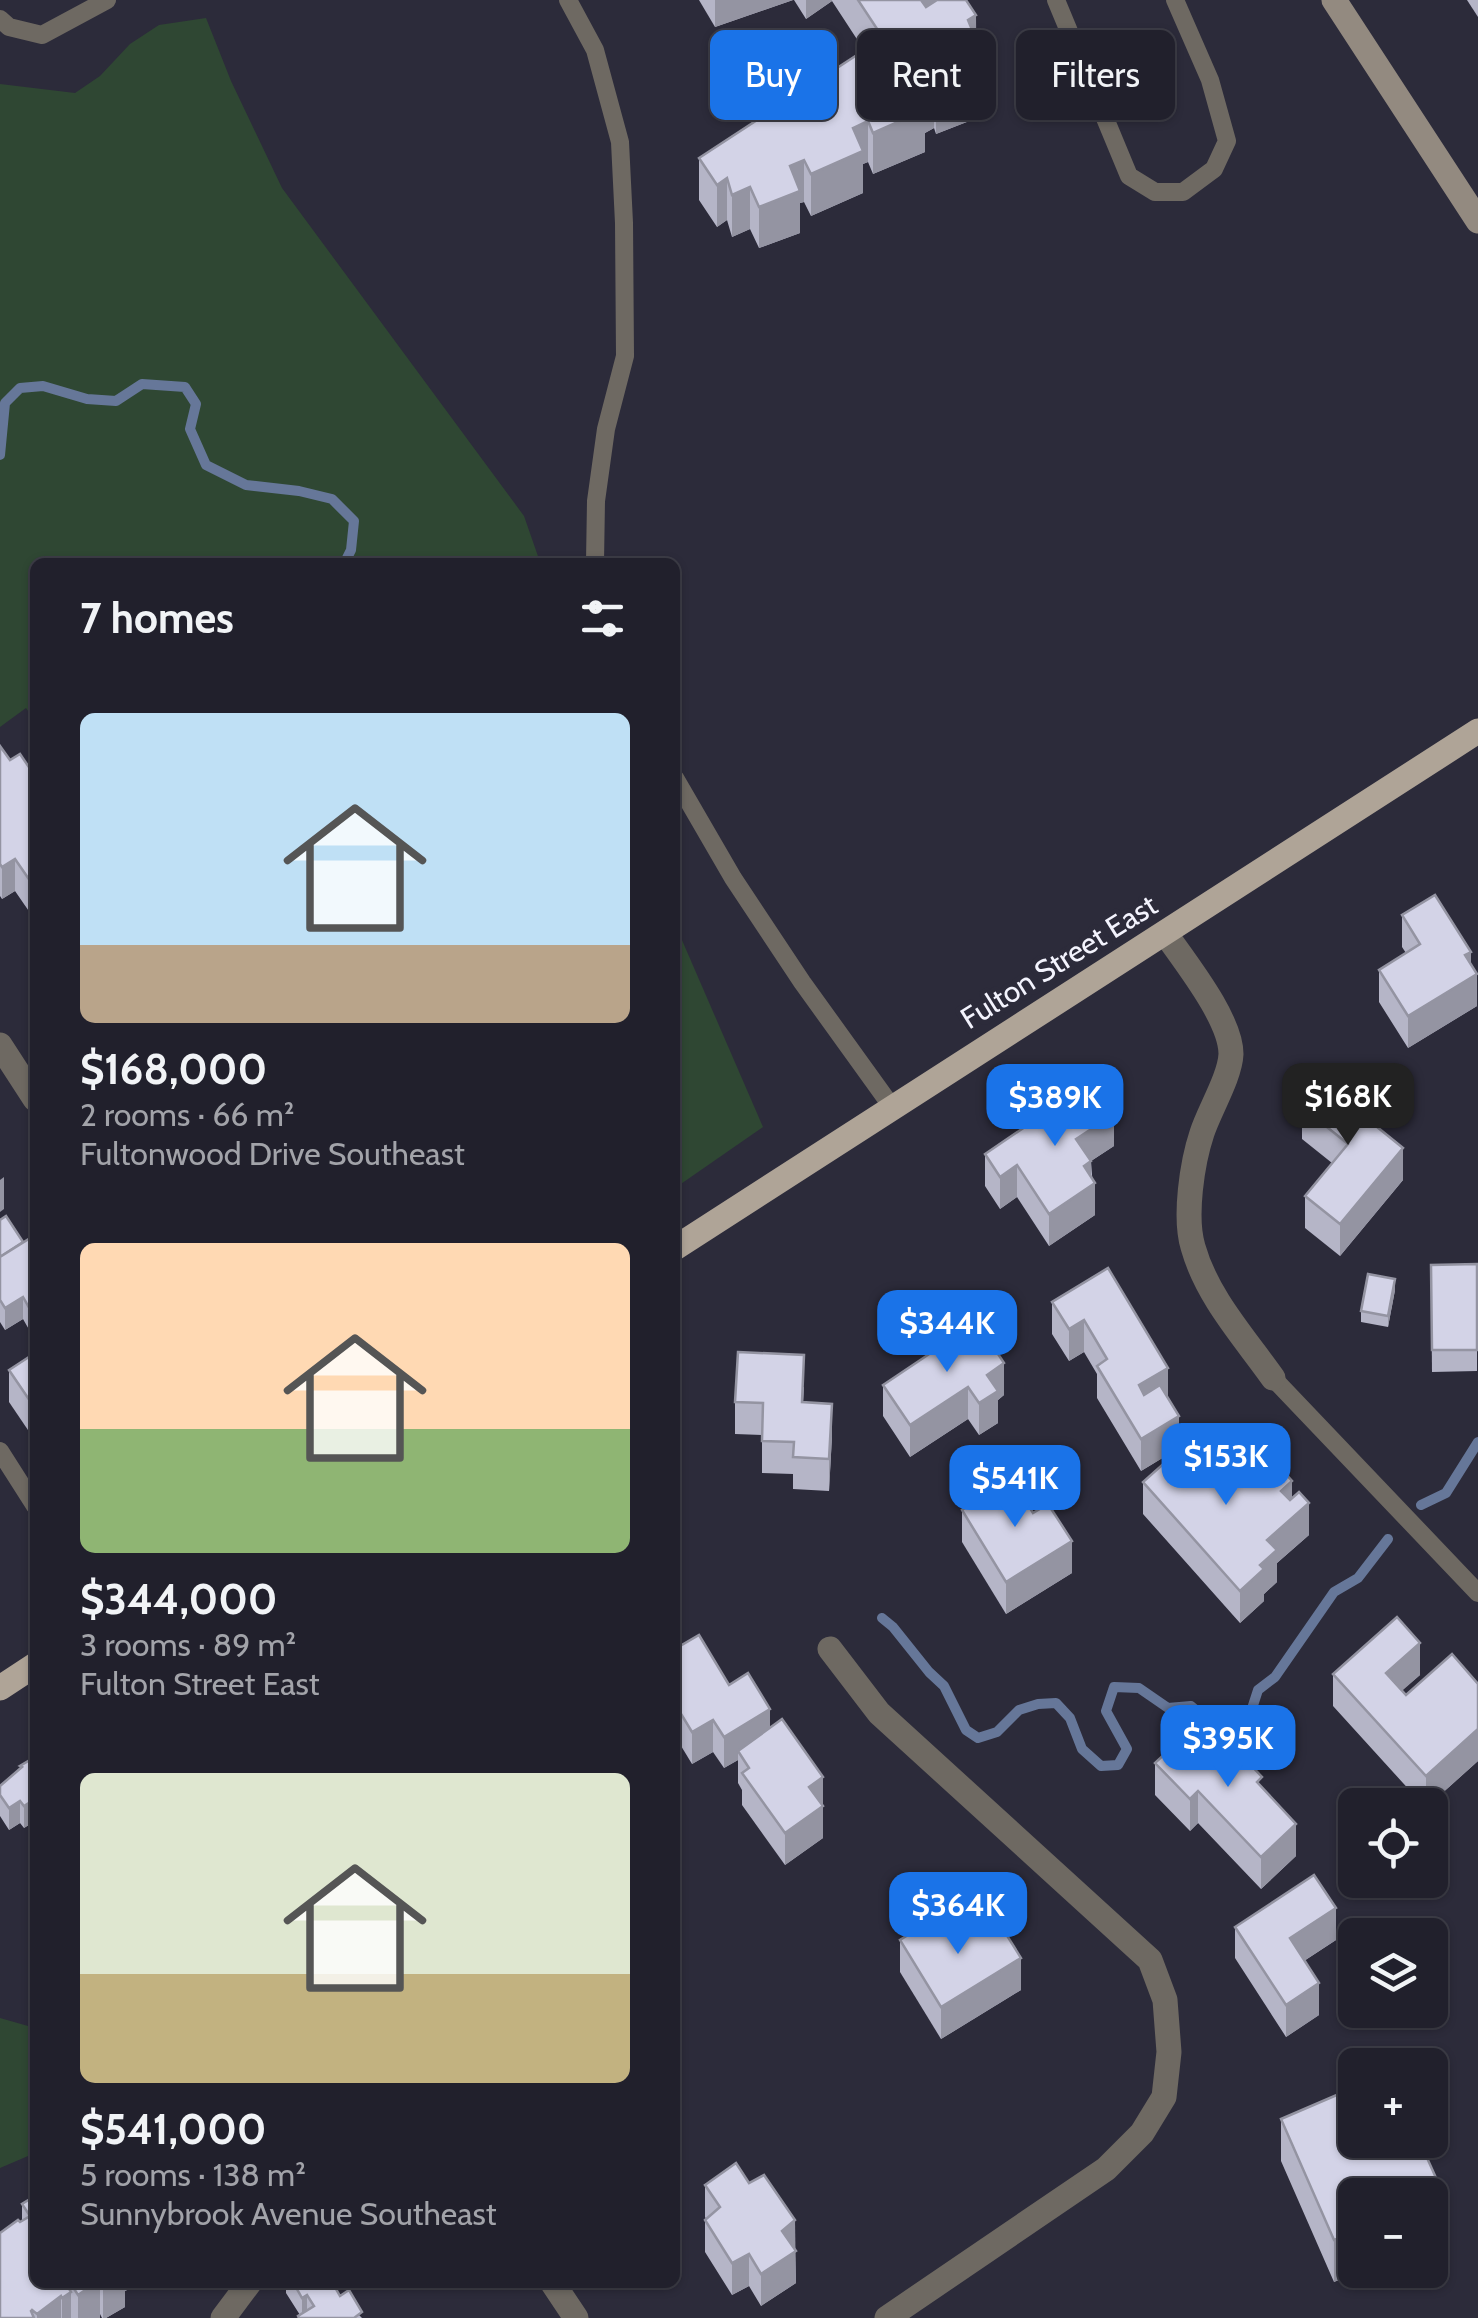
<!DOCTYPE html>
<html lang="en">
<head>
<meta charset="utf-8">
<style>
	body { margin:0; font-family:Cabin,sans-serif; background:#2d2d38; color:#f1f3f6; height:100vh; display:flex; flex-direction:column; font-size:38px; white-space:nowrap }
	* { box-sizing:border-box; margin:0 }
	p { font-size:32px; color:#a2a3a9 }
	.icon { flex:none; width:55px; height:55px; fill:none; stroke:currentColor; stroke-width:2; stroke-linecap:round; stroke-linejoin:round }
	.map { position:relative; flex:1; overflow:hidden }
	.panel { position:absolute; left:30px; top:558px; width:650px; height:1730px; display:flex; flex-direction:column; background:#21202c; border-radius:15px; box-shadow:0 2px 8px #0004,0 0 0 2px #3e3e48 }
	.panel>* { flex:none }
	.banner { position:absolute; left:710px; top:30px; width:618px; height:90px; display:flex; gap:20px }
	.controls { position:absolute; left:1338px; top:1788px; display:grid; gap:20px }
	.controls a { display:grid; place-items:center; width:110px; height:110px; border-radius:15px; background:#21202c; box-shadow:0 2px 8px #0004,0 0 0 2px #3e3e48; font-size:50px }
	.price { position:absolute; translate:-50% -85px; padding:0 22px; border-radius:20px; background:#1a73e8; color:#fff; font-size:32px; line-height:65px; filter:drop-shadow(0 2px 5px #0008) }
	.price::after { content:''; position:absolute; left:50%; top:60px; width:30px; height:22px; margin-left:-15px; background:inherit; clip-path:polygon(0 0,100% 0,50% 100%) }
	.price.selected { background:#222; color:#fff }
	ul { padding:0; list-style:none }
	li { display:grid; align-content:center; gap:20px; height:530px; padding:0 50px }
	li span { display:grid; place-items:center; height:310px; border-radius:15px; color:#555 }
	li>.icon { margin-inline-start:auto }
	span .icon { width:180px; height:180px; fill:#fffc; stroke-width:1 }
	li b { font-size:42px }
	h2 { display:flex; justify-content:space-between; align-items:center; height:120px; padding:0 50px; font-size:42px }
	.tag { padding:0 35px; border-radius:15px; background:#21202c; box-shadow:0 2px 8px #0004,0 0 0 2px #3e3e48; font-size:35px; line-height:90px }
	.tag.selected { background:#1a73e8; color:#fff }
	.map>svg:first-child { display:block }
	.green { fill:#2f4733 }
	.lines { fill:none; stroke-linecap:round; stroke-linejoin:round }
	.stream { stroke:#679; stroke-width:10 }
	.lane { stroke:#6e6962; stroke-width:18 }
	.street { stroke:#6e6962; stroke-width:25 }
	.secondary { stroke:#938a80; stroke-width:25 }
	.primary { stroke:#afa497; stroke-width:25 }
	.wall { fill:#b5b5c7 }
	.shaded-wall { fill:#9494a2 }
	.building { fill:#d3d3e7; stroke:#9494a2; stroke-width:2.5 }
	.labels { text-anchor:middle; stroke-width:10; stroke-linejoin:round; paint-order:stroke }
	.street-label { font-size:30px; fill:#f3f3fd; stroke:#2c2b3a }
</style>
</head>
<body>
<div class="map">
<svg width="1478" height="2318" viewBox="0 0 1478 2318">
	<rect width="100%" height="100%" fill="#2c2b3a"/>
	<g class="green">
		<path d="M206,18L231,81L282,188L524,516L540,562H35V721L26,708L0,727V84L75,93L100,76L130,44L159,25Z"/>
		<path d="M675,924L763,1127L675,1188Z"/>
		<path d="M0,2018L35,2028V2153L0,2168Z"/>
	</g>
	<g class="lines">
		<g class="stream">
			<path d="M0,455L5,403L20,388L43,386L87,399L116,401L142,384L185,387L196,404L190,429L206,465L246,485L299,491L332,499L354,521L351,550L345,562"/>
			<path d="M1421,1505L1446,1493L1478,1442"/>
			<path d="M882,1618L893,1627L929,1672L944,1686L966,1730L978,1738L997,1732L1019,1710L1038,1704L1056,1703L1070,1718L1082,1749L1101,1766L1118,1765L1127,1749L1106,1711L1114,1687L1139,1688L1168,1708L1191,1706L1222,1732L1246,1727L1258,1690L1275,1677L1334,1592L1358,1578L1388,1539"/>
		</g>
		<g class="lane">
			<path d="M568,0L595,50L620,142L624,223L625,356L606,429L596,501L595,562"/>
			<path d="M1056,0L1129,176L1155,192H1183L1214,169L1227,141L1210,80L1175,0"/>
			<path d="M0,19L9,27L42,35L107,0"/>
			<path d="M675,778L733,878L802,982L892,1107"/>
			<path d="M1273,1378L1478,1593"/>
			<path d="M0,1451L35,1506"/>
		</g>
		<g class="street">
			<path d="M1165,933C1185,962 1231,1019 1231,1054C1230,1077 1209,1111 1202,1133C1192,1163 1184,1217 1193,1247C1207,1297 1244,1337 1273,1378"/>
			<path d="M0,1045L35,1099"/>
			<path d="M830,1649L879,1713L1150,1960L1165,2000L1169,2052L1164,2097L1142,2133L1106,2169L887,2318"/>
			<path d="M552,2282L576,2318"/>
			<path d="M223,2318L250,2282"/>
		</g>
		<path class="secondary" d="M1334,0L1478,221"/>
		<g class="primary">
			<path d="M675,1248L1478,731"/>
			<path d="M0,1688L35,1665"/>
		</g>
	</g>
	<g class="wall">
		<path d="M699,0H793L715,27Z"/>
		<path d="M794,0H966L977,42V118L936,134L934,128L925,133V152L873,174L868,162L863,164V193L811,216L804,202L800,203V233L759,248L750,229L732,237L727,220L717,227L699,200V158L864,50L832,1L806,19Z"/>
		<path d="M1467,0H1478V17Z"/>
		<path d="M0,746L10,760L35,776V920L15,891L2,899L0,896Z"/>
		<path d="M1402,915L1471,964L1477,1006L1408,1048L1379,1002V970L1406,953L1402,947Z"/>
		<path d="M1302,1107L1361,1114L1403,1180L1340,1256L1305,1228V1196L1332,1163L1302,1139Z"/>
		<path d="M1114,1146L1091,1161L1095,1215L1049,1246L1017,1197L1000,1209L985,1186V1154Z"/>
		<path d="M0,1220L23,1242L35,1241V1330L31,1333L23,1319L5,1330L0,1322Z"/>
		<path d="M1477,1264V1371L1432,1372L1431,1265Z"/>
		<path d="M1108,1268L1168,1398L1179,1448L1141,1471L1097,1398V1374L1084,1352L1069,1361L1052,1334V1302Z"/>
		<path d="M1395,1290L1388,1327L1361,1322V1311Z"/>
		<path d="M977,1322L1004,1395L998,1400V1423L979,1435L968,1419L910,1457L883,1416V1385Z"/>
		<path d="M35,1353L30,1433L9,1402V1370Z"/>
		<path d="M804,1387L803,1403L832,1436L829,1491L793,1489V1474L762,1473V1435L735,1434V1402Z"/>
		<path d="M1217,1476L1224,1484L1264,1477L1292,1498L1309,1535L1277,1563V1582L1264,1594V1601L1240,1623L1143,1514V1482Z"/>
		<path d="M962,1510L1033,1513L1072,1573L1006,1614L962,1542Z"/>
		<path d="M675,1649L729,1685L770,1728L823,1777V1838L785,1865L742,1805V1790L738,1783V1760L724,1768L713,1752L692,1764L675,1736Z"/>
		<path d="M1333,1674L1420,1675L1402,1690L1406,1695L1478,1684V1761L1429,1805H1423L1333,1706Z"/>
		<path d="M35,1757V1821L24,1828L20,1823L9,1830L0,1816V1786L20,1769V1766Z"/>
		<path d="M1155,1763L1262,1788L1296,1856L1261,1889L1198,1823L1190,1831L1155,1795Z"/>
		<path d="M1235,1927L1336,1940L1304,1961L1319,2015L1286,2037L1235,1958Z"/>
		<path d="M900,1940L957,1942L1021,1990L941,2039L900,1972Z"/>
		<path d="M1281,2119L1355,2140L1441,2231L1355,2195V2270H1396L1355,2288L1350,2275L1334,2282L1281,2161Z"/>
		<path d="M749,2183L795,2249L796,2283L761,2306L749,2286L732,2295L705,2252V2220L706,2219L705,2217V2185Z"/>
		<path d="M35,2196V2282H127V2290L125,2291V2307L106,2318H102L100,2314V2318H0L20,2222L22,2220V2204Z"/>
		<path d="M286,2282H332L340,2296L362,2318H298L300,2315L286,2293Z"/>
	</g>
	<g class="shaded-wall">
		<path d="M715,0H793L715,27Z"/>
		<path d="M806,0H832V1L806,19Z"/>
		<path d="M910,0H948L910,25Z"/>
		<path d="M976,15L977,118L936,134V92L966,48L968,20Z"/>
		<path d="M934,87V128L925,133V152L873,174V133L918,94Z"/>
		<path d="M868,121V162L863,164V193L811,216V174L853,128Z"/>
		<path d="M804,160V202L800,203V233L759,248V207L790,166Z"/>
		<path d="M727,178V220L717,227V185Z"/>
		<path d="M750,187V229L732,237V195Z"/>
		<path d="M15,859V891L2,899V867Z"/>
		<path d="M1471,952V978L1477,974V1006L1408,1048V1016L1465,955Z"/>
		<path d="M1361,1092V1124L1350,1105Z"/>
		<path d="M1114,1114V1146L1091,1161V1186L1095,1183V1215L1049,1246V1214L1076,1139Z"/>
		<path d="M1403,1148V1180L1340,1256V1224Z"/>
		<path d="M1017,1165V1197L1000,1209V1177Z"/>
		<path d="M4,1177V1209L0,1212V1180Z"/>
		<path d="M1395,1279V1290L1388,1327V1316Z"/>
		<path d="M23,1297V1319L5,1330V1308Z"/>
		<path d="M35,1309V1330L31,1333V1311Z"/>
		<path d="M1084,1320V1352L1069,1361V1329Z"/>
		<path d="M1004,1363V1395L998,1400V1423L979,1435V1403L987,1375Z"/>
		<path d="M1168,1368V1400L1139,1417V1385Z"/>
		<path d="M968,1387V1419L910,1457V1425Z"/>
		<path d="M35,1397V1429L30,1433V1401Z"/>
		<path d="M832,1404V1436L829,1491V1459Z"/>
		<path d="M1179,1416V1448L1141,1471V1439Z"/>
		<path d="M1217,1454V1486L1206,1463Z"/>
		<path d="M1292,1481V1513L1281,1491Z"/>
		<path d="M1309,1503V1535L1277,1563V1582L1264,1594V1601L1240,1623V1591L1260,1565L1267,1540Z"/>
		<path d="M1072,1541V1573L1006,1614V1582Z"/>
		<path d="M1420,1643V1675L1386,1705V1673Z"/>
		<path d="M770,1709V1740L738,1751V1760L724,1768V1737Z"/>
		<path d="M713,1720V1752L692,1764V1732Z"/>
		<path d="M1478,1729V1761L1429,1805H1426V1776Z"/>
		<path d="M823,1777V1838L785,1865V1833L809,1787Z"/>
		<path d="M1198,1791V1823L1190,1831V1799Z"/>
		<path d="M35,1799V1821L24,1828V1806Z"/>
		<path d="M20,1801V1823L9,1830V1808Z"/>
		<path d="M1296,1824V1856L1261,1889V1857Z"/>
		<path d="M1336,1908V1940L1290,1970V1938Z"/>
		<path d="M1021,1958V1990L941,2039V2007Z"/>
		<path d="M1319,1983V2015L1286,2037V2005Z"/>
		<path d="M1441,2189V2231L1430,2235V2195H1427Z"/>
		<path d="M795,2220L796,2283L761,2306V2274L782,2231Z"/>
		<path d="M1350,2234V2275L1334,2282V2240Z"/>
		<path d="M749,2254V2286L732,2295V2263Z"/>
		<path d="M1355,2270H1396L1355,2288Z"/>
		<path d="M94,2282H100V2318H78V2295Z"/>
		<path d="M103,2282H127V2290L125,2291V2307L106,2318H103Z"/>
		<path d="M71,2284V2318H62V2298L68,2287Z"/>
		<path d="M307,2295V2317L302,2318V2298Z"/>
		<path d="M61,2296V2318H37V2314Z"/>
	</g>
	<g class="building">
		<path d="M858,0H921L926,7L937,0H966L976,15L968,20L977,42L966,48L977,76L936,92L934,87L918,94L925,110L873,133L868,121L853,128L863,151L811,174L804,160L790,166L800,191L759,207L750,187L732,195L727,178L717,185L699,158L883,38Z"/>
		<path d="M0,746L10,760L20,754L35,776V888L15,859L2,867L0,864Z"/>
		<path d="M1435,895L1471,952L1465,955L1477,974L1408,1016L1379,970L1420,944L1402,915Z"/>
		<path d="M1333,1069L1361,1092L1350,1105L1403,1148L1340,1224L1305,1196L1348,1144L1302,1107Z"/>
		<path d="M1091,1082L1114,1114L1076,1139L1091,1161L1084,1166L1095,1183L1049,1214L1017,1165L1000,1177L985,1154Z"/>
		<path d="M6,1216L23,1242L0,1257V1220Z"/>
		<path d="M32,1237L35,1241V1309L31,1311L23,1297L5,1308L0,1300V1257Z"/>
		<path d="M1477,1264V1350H1432L1431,1265Z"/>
		<path d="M1108,1268L1168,1368L1139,1385L1144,1395L1160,1385L1179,1416L1141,1439L1097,1366L1107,1359L1084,1320L1069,1329L1052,1302Z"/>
		<path d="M1368,1274L1395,1279L1388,1316L1361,1311Z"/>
		<path d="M977,1322L1004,1363L987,1375L998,1391L979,1403L968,1387L910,1425L883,1385Z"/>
		<path d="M738,1352L804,1355L802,1402L832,1404L829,1459L793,1457L794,1442L762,1441L763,1403L735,1402Z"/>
		<path d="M35,1353V1397L30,1401L9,1370Z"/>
		<path d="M1198,1433L1217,1454L1206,1463L1224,1484L1249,1461L1264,1477L1278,1465L1292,1481L1281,1491L1290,1500L1299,1492L1309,1503L1267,1540L1277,1550L1260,1565L1264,1569L1240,1591L1143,1482Z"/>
		<path d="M1012,1479L1033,1513L1048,1504L1072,1541L1006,1582L962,1510Z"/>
		<path d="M1397,1617L1420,1643L1386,1673L1406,1695L1452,1654L1478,1684V1729L1426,1776L1333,1674Z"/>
		<path d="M699,1635L729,1685L748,1673L770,1709L724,1737L713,1720L692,1732L675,1704V1649Z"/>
		<path d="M782,1719L823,1777L809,1787L823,1806L785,1833L742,1773L749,1768L738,1751Z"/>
		<path d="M1191,1729L1214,1754L1228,1741L1262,1777L1257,1782L1296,1824L1261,1857L1198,1791L1190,1799L1155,1763Z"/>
		<path d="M35,1757V1799L24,1806L20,1801L9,1808L0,1795V1786L22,1767L20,1766Z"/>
		<path d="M1314,1875L1336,1908L1290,1938L1319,1983L1286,2005L1235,1927Z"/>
		<path d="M940,1915L957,1942L996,1918L1021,1958L941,2007L900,1940Z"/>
		<path d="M1353,2088L1355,2094V2140H1419L1441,2189L1427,2195H1355V2246L1350,2234L1334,2240L1281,2119Z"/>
		<path d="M736,2163L749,2183L764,2175L795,2220L782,2231L796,2251L761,2274L749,2254L732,2263L705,2220L720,2207L705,2185Z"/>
		<path d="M35,2196V2282H97L78,2295L71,2284L68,2287L71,2292L62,2298L61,2296L37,2314L32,2310L31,2311L34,2318H0V2233L18,2220L20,2222L30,2216L22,2204Z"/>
		<path d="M293,2282H332L340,2296L349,2290L362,2312L354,2318H299L298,2316L314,2306L307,2295L302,2298Z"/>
	</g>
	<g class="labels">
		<g class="street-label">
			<text transform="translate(1059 962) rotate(-32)" y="10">Fulton Street East</text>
		</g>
	</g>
</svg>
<div class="controls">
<a><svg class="icon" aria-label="locate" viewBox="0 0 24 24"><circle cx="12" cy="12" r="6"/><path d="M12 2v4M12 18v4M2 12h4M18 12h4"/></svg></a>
<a><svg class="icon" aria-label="layers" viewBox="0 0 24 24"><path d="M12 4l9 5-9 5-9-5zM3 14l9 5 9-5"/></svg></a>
<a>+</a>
<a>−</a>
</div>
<b class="price selected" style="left:1348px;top:1148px">$168K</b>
<b class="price" style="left:1055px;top:1149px">$389K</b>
<b class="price" style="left:947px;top:1375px">$344K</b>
<b class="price" style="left:1226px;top:1508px">$153K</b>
<b class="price" style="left:1015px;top:1530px">$541K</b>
<b class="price" style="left:1228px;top:1790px">$395K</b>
<b class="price" style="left:958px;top:1957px">$364K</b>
<div class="banner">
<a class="tag selected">Buy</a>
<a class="tag">Rent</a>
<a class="tag">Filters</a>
</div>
<section class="panel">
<h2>7 homes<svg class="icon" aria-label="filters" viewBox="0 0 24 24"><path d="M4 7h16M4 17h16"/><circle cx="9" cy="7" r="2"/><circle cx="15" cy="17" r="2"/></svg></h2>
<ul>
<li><span style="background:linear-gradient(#bfe0f5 75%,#b9a48a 0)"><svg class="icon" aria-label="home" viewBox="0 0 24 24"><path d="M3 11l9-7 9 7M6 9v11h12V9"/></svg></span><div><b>$168,000</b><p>2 rooms · 66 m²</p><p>Fultonwood Drive Southeast</p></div></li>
<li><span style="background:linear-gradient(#ffd9b3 60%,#8fb573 0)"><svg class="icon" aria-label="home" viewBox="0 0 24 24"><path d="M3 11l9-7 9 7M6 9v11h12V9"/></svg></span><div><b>$344,000</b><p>3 rooms · 89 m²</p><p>Fulton Street East</p></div></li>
<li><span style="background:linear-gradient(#dfe7d0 65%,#c2b280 0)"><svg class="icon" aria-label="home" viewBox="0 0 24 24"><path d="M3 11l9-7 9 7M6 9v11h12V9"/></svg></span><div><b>$541,000</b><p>5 rooms · 138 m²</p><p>Sunnybrook Avenue Southeast</p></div></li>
</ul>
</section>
</div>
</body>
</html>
